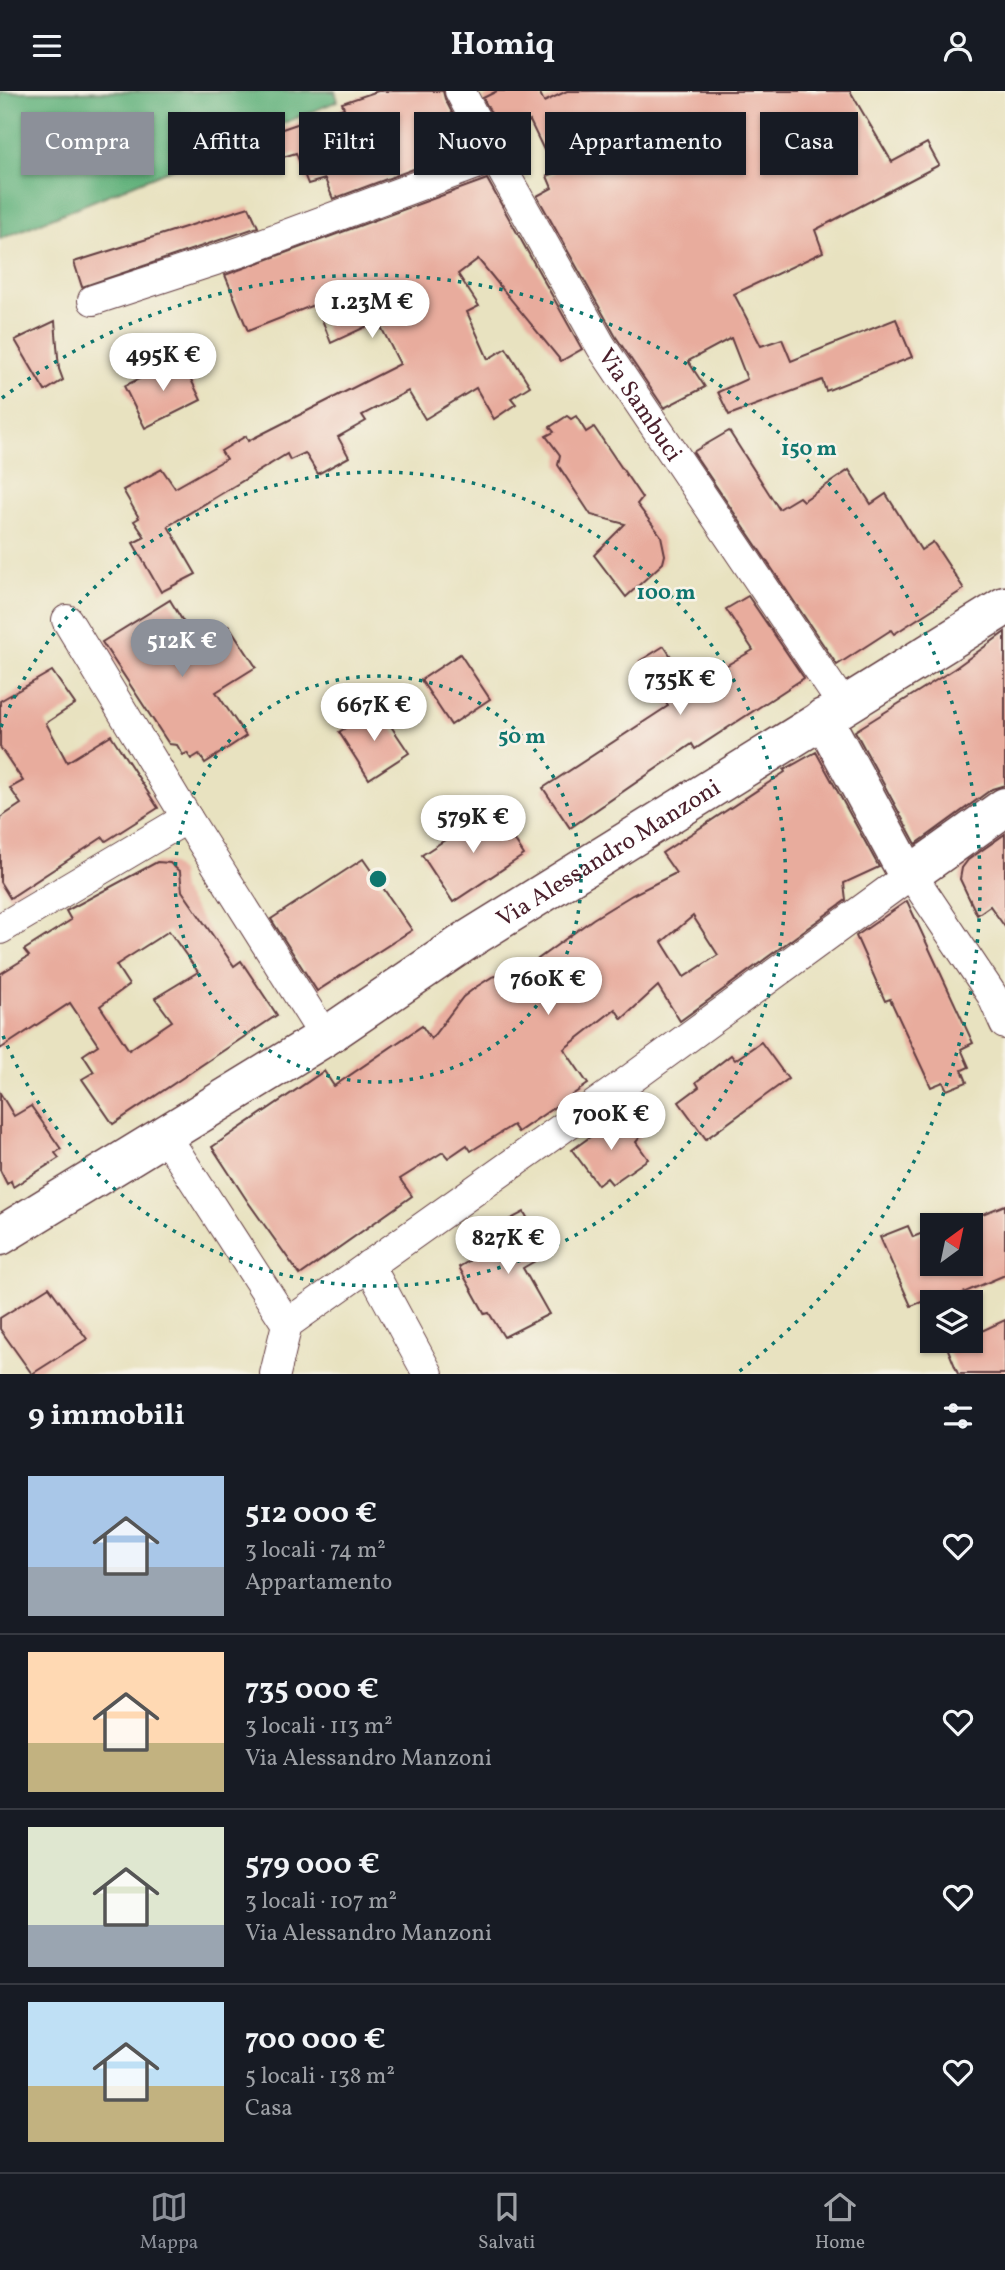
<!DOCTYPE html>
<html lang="it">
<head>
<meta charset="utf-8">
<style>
	body { margin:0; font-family:Vollkorn,serif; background:#242831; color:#f1f3f6; height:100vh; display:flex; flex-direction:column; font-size:26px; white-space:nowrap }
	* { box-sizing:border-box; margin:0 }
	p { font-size:23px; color:#9ea1a6 }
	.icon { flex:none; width:38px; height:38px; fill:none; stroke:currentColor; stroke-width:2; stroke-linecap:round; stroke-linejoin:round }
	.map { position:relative; height:1283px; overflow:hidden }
	.details { display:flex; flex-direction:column; background:#171b24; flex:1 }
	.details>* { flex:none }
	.guide { position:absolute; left:21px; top:21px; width:964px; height:63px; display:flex; gap:14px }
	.needle { width:46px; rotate:33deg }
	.fabs { position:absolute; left:920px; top:1122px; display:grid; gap:14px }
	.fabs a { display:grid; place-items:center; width:63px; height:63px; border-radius:0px; background:#171b24; box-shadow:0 2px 5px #0004; font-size:35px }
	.price { position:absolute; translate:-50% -60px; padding:0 16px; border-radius:24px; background:#fff; color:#222; font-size:23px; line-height:46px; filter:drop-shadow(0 2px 4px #0008) }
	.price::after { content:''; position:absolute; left:50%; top:42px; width:21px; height:16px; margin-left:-10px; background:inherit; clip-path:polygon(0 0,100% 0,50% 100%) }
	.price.current { background:#8c9099; color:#fff }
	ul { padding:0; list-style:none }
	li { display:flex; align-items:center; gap:21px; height:175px; padding:0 28px }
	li+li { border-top:2px solid #363941 }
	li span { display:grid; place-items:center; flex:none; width:196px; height:140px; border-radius:0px; color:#555 }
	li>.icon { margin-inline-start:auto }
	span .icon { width:84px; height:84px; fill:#fffc; stroke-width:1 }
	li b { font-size:30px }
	h2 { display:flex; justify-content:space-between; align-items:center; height:84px; padding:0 28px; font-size:30px }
	.pill { padding:0 24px; border-radius:0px; background:#171b24; box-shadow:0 2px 5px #0004; font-size:24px; line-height:63px }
	.pill.current { background:#8c9099; color:#fff }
	header { display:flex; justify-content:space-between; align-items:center; height:91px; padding:0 28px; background:#171b24; font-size:32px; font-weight:700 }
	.menu { display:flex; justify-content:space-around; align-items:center; height:98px; border-top:2px solid #363941; background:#171b24; font-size:19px; color:#9ea1a6 }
	.menu a { display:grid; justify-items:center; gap:4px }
	.menu .current { color:#8c9099 }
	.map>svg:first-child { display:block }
	.forest { fill:#63b27d; stroke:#566854; stroke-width:2 }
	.building { fill:#e8ac9d; fill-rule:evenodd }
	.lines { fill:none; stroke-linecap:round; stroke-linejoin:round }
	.street-casing { stroke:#623c41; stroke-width:32 }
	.secondary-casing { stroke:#623c41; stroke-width:41 }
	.street { stroke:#fff; stroke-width:30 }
	.secondary { stroke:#fff; stroke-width:38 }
	.ring { fill:none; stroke:#0f766e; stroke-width:3.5; stroke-dasharray:3.5 7 }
	.labels { text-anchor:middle; stroke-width:5; stroke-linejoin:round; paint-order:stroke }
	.street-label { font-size:24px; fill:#4a1f2b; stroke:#f7f3e8 }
	.centre { fill:#0f766e; stroke:#f7f3e8; stroke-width:3.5 }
	.ring-label { font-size:21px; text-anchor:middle; font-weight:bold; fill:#0f766e; stroke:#f7f3e8; stroke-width:5; stroke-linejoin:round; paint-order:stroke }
</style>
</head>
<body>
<header><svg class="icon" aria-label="menu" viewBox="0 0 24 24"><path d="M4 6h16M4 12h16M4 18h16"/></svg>Homiq<svg class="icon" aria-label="person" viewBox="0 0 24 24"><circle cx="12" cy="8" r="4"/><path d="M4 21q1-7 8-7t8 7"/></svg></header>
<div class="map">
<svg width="1005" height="1283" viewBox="0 0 1005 1283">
	<rect width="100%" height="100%" fill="#f7f3e8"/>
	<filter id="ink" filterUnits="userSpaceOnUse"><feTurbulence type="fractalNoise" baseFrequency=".0143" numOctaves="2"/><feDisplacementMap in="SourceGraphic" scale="14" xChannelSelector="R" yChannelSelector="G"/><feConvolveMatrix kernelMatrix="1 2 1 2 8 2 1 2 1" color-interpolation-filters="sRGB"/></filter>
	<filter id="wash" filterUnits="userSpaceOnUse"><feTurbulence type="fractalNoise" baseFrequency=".00686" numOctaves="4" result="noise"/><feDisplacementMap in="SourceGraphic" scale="28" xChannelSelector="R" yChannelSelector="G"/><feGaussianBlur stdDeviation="1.57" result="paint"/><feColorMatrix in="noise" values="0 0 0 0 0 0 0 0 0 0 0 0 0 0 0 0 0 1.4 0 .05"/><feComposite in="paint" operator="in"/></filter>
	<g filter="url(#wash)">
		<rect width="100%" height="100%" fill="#e8e2c0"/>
		<path class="forest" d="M335,0L338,10L0,148V1Z"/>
		<g id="blocks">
			<g class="building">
				<path d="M378,0H443L445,8L470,57L333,108L325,88L308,93L296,62L270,70L262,45L344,17L342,12Z"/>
				<path d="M497,0H539L544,11L567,0H850L892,71L927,52L939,74L815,139L823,161L734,203L761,255L782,248L791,270L896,228L912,266L826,300L822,289L729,324L718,301L747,288L731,247L688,270L705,296L664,317L616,246L537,105L552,97L547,85L555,82L530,30L503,45L483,7Z"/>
				<path d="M487,88L582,258L561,270L478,168L458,183L479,215L467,221L488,268L506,257L530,295L511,307L516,313L494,328L476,297L425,328L408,300L362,324L366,330L338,346L349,366L318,383L305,362L290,369L287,363L168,435L196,483L161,501L133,452L145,446L134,430L139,427L123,399L162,378L175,397L226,368L221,360L246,345L248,350L400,273L378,230L331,252L316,213L248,240L225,184Z"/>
				<path d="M249,116L258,136L82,196L74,171Z"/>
				<path d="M55,230L59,278L63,289L45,300L15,249Z"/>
				<path d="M181,268L201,309L145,337L124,295Z"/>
				<path d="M567,325L571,328L576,325L586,341L594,336L642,407L637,413L661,445L665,464L663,472L626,506L594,464L625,433L591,424L558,374L560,364L546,345L554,341L550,336Z"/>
				<path d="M729,340L779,418L799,406L803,410L849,379L871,413L886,403L921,459L933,451L964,498L894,543L891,539L837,574L693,361Z"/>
				<path d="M748,505L804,587L695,658L692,653L570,737L543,697L668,615L640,570L664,555L691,595L753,559L726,518Z"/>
				<path d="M170,509L198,555L229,535L256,576L216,601L246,645L205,672L199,663L191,668L187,662L183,664L177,654L169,653L102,551Z"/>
				<path d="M1005,541V694L992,698L916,753L855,640L954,578Z"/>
				<path d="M460,563L490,608L451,634L421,589Z"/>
				<path d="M52,580L75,613L46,632L67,671L111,644L158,717L106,750L103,746L10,807L0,791V727L21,713L10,697L23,690L0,656V610Z"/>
				<path d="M378,616L409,662L369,688L339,641Z"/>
				<path d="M816,661L879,776L844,792L846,809L680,930L658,895L622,928L615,918L564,958L588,993L518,1041L513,1034L471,1060L467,1054L448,1067L443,1061L400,1088L412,1105L300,1184L248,1111L212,1056L324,980L334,995L422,935L431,948L463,906L476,896L492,886L524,878L593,828L632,804L676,782L662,762L785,681L784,679ZM693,825L718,864L684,886L662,851Z"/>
				<path d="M494,717L524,764L453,811L422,764Z"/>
				<path d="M1005,743V836L990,815L977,824L960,788L962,777L968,769Z"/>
				<path d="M363,768L412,839L317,900L271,828Z"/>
				<path d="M157,771L170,772L180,781L182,800L234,875L241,870L277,924L113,1033L82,988L94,981L83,964L98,954L70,912L0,958V883L29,865L24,859L71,829L66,820ZM169,840L198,881L155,907L172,930L129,959L100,915L129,894L116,874Z"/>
				<path d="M907,810L973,952L961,958L969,976L962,979L967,991L947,999L943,991L931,996L890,908L885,910L856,845Z"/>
				<path d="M761,951L788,988L706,1048L679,1011L699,996L696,991L731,964L735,969Z"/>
				<path d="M0,1002L14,1025L31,1015L61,1058L55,1062L59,1067L13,1096L11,1090L7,1093L0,1079Z"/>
				<path d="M619,1025L636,1037L641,1045L636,1051L648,1068L612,1093L607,1087L598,1094L572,1059Z"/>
				<path d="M1005,1114V1184L942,1211L940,1204L911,1215L880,1146L908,1135L913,1146L933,1138V1172H971V1134H955Z"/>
				<path d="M524,1121L547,1163L523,1177L549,1223L504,1246L489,1222L485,1223L459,1176L495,1154L488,1140Z"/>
				<path d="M49,1196L87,1248L32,1283L0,1238V1227Z"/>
				<path d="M1005,1229V1283H958L947,1256L961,1250H971V1245Z"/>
			</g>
		</g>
	</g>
	<g filter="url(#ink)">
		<use href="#blocks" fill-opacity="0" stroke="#623c41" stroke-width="2"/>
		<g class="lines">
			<defs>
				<g id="street">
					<path id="s1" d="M460,0L495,66L601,255L843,614"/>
					<path d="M93,209L243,160L495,66"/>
					<path d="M67,529L187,727L325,946"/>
					<path d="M0,838L187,727"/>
					<path d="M165,1044L287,1233"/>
					<path d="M369,1174L428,1283"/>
					<path d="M275,1283L287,1233L620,996L911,783L992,904L1005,933"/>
				</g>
				<g id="secondary">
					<path d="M823,627L902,773L911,783L1005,716"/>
					<path id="s2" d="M0,1145L325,946L466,850L1005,515"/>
				</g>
			</defs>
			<use href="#street" class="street-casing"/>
			<use href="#secondary" class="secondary-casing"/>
			<use href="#street" class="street"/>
			<use href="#secondary" class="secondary"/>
		</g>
	</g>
	<g class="ring">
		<circle cx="378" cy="788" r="203"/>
		<path d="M1 636A407 407 0 1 1 1 940"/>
		<path d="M2 307A610 610 0 1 1 737 1282"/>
	</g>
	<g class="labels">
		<g class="street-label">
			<text dy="8" stroke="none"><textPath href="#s1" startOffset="362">Via Sambuci</textPath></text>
			<text dy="8" stroke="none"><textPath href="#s2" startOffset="719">Via Alessandro Manzoni</textPath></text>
		</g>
	</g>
	<circle cx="378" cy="788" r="10" class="centre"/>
	<g class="ring-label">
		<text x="809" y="364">150 m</text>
		<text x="666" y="508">100 m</text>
		<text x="522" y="652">50 m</text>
	</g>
</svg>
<div class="fabs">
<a><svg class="needle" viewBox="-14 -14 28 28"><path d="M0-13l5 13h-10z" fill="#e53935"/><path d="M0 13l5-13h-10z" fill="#9ea1a6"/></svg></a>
<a><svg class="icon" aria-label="layers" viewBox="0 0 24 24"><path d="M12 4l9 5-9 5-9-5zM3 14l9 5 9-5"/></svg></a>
</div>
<b class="price" style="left:372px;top:249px">1.23M €</b>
<b class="price" style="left:163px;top:302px">495K €</b>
<b class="price current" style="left:182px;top:588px">512K €</b>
<b class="price" style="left:680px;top:626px">735K €</b>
<b class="price" style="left:374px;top:652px">667K €</b>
<b class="price" style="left:473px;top:764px">579K €</b>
<b class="price" style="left:548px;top:926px">760K €</b>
<b class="price" style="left:611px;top:1061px">700K €</b>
<b class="price" style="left:508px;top:1185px">827K €</b>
<div class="guide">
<a class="pill current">Compra</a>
<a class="pill">Affitta</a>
<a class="pill">Filtri</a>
<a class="pill">Nuovo</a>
<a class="pill">Appartamento</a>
<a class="pill">Casa</a>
</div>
</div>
<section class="details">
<h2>9 immobili<svg class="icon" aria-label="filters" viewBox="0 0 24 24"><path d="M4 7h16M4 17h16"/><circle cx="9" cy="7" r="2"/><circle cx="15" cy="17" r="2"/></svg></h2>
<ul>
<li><span style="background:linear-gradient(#a9c7e8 65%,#9aa5b1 0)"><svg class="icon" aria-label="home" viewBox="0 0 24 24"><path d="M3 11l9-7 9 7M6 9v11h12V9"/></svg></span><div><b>512 000 €</b><p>3 locali · 74 m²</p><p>Appartamento</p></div><svg class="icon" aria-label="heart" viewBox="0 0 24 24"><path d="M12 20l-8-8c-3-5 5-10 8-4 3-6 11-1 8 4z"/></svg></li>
<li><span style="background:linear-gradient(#ffd9b3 65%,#c2b280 0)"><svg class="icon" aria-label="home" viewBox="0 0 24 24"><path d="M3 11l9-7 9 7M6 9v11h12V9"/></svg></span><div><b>735 000 €</b><p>3 locali · 113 m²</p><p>Via Alessandro Manzoni</p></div><svg class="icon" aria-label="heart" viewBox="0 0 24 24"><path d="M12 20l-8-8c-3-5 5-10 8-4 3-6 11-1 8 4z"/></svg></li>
<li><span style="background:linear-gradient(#dfe7d0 70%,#9aa5b1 0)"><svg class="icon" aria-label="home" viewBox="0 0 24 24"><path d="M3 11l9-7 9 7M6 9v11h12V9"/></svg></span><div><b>579 000 €</b><p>3 locali · 107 m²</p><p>Via Alessandro Manzoni</p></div><svg class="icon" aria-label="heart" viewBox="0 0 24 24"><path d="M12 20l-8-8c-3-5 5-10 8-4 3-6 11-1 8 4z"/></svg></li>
<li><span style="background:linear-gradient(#bfe0f5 60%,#c2b280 0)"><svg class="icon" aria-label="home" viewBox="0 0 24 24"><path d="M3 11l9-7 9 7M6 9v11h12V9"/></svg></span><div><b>700 000 €</b><p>5 locali · 138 m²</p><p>Casa</p></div><svg class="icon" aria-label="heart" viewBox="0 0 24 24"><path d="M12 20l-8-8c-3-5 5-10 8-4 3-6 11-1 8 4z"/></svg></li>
</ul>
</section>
<nav class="menu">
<a class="current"><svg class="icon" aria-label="map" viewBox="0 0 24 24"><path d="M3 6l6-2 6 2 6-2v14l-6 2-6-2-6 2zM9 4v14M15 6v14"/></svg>Mappa</a>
<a><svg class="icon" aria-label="saved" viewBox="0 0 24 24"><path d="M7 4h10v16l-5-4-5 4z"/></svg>Salvati</a>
<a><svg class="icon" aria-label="home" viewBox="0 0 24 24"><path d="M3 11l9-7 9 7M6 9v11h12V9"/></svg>Home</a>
</nav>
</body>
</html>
